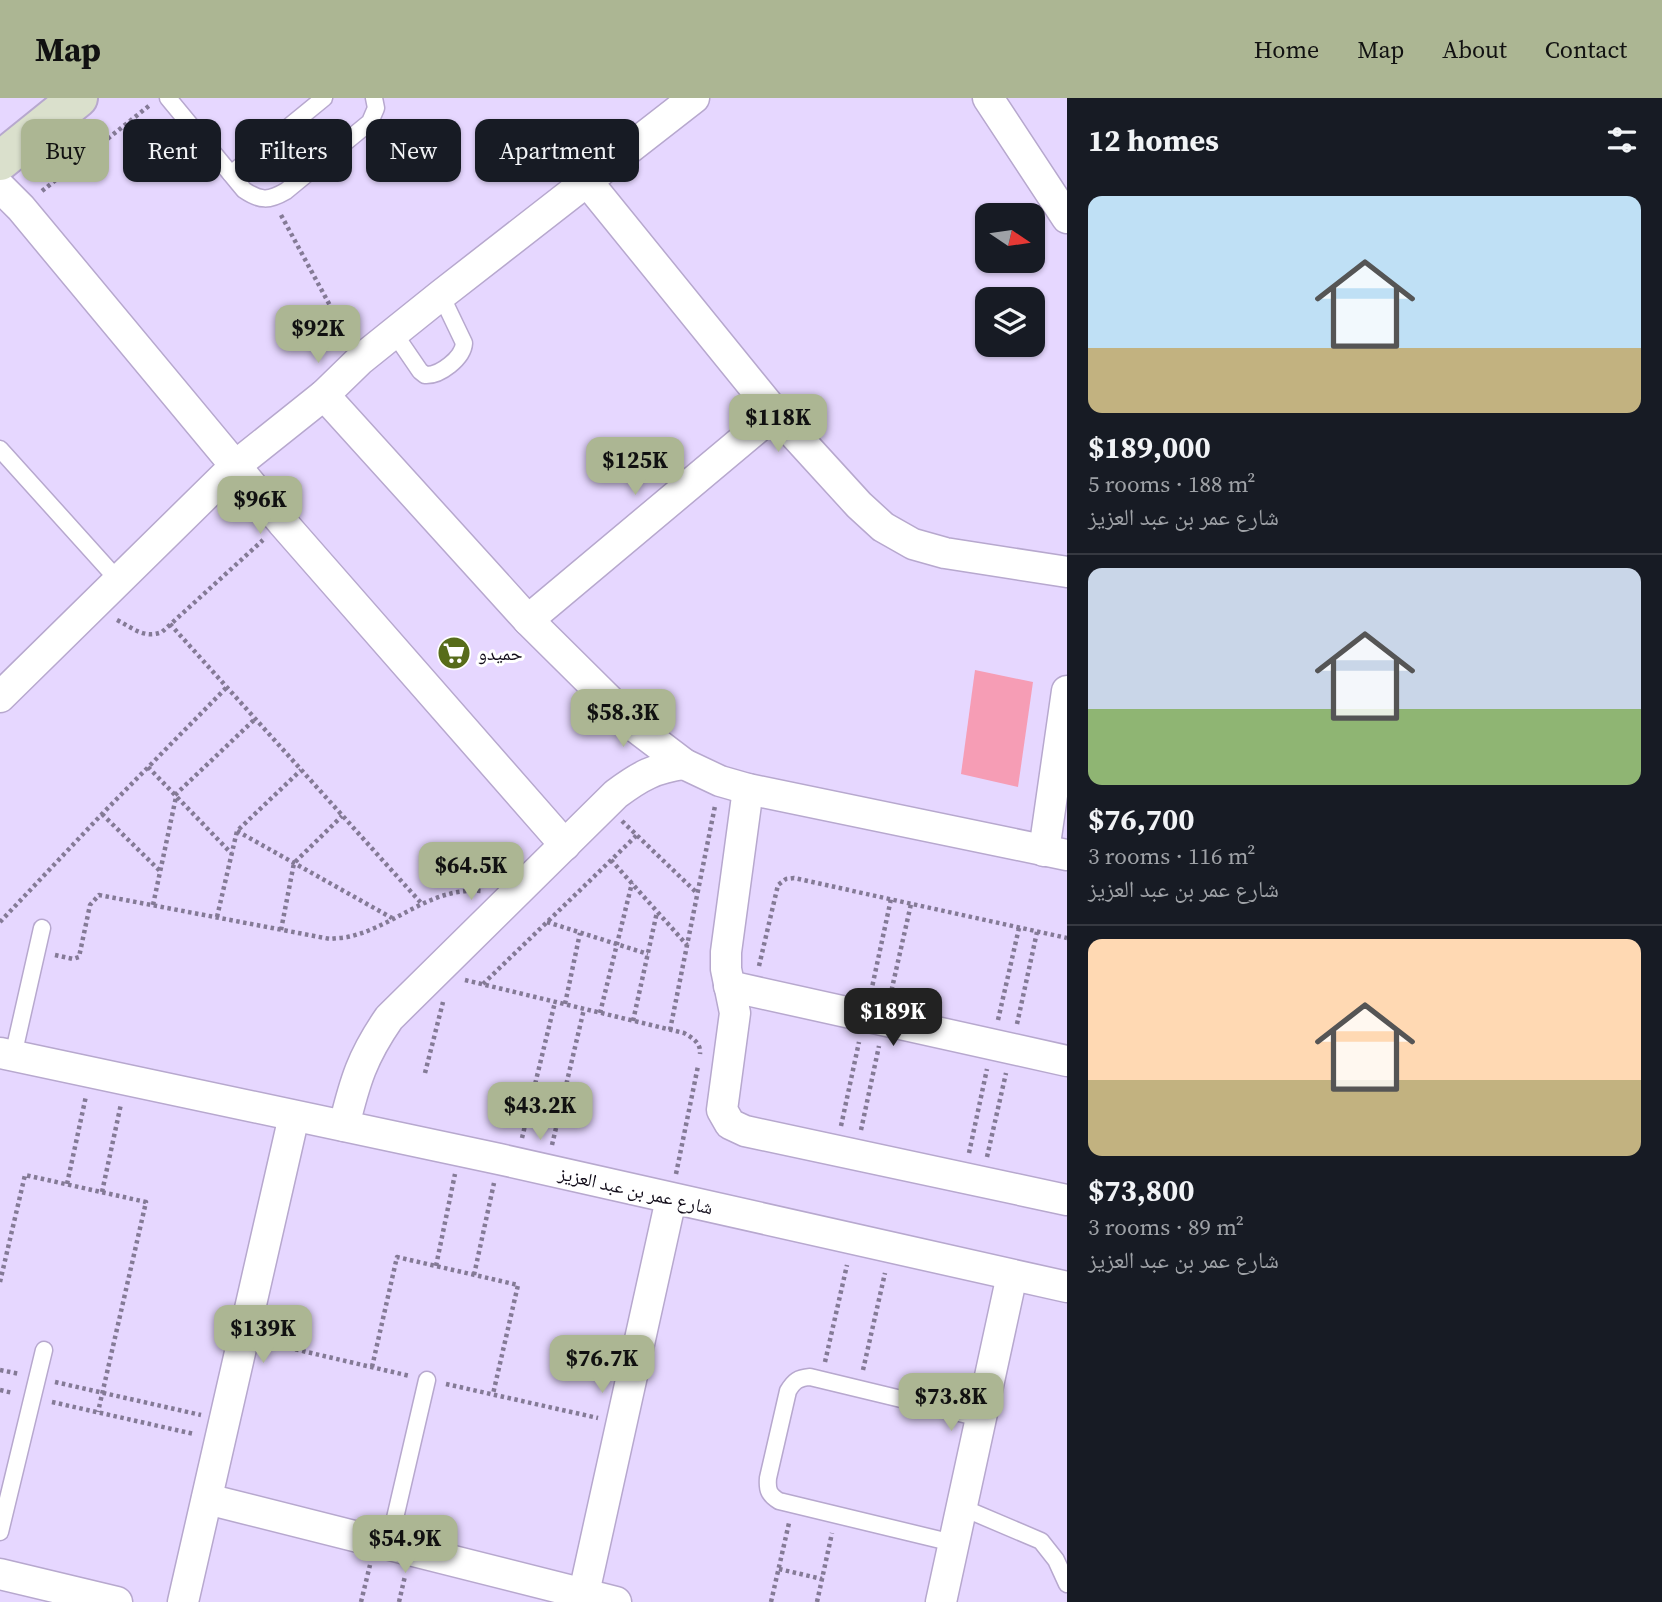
<!DOCTYPE html>
<html lang="en">
<head>
<meta charset="utf-8">
<style>
	body { margin:0; font-family:"Source Serif 4","Noto Naskh Arabic",serif; background:#20242c; color:#f1f3f6; height:100vh; display:flex; flex-direction:column; font-size:26px; white-space:nowrap }
	* { box-sizing:border-box; margin:0 }
	p { font-size:23px; color:#9ea1a6 }
	.icon { flex:none; width:38px; height:38px; fill:none; stroke:currentColor; stroke-width:2; stroke-linecap:round; stroke-linejoin:round }
	.map { position:relative; flex:1; overflow:hidden }
	.side { display:flex; flex-direction:column; background:#171b24; width:595px }
	.side>* { flex:none }
	.banner { position:absolute; left:21px; top:21px; width:665px; height:63px; display:flex; gap:14px }
	.needle { width:46px; rotate:103deg }
	.controls { position:absolute; left:975px; top:105px; display:grid; gap:14px }
	.controls a { display:grid; place-items:center; width:70px; height:70px; border-radius:14px; background:#171b24; box-shadow:0 2px 5px #0004; font-size:35px }
	.price { position:absolute; translate:-50% -60px; padding:0 16px; border-radius:14px; background:#acb693; color:#111; font-size:23px; line-height:46px; filter:drop-shadow(0 2px 4px #0008) }
	.price::after { content:''; position:absolute; left:50%; top:42px; width:21px; height:16px; margin-left:-10px; background:inherit; clip-path:polygon(0 0,100% 0,50% 100%) }
	.price.current { background:#222; color:#fff }
	ul { padding:0; list-style:none }
	li { display:grid; align-content:center; gap:14px; height:371px; padding:0 21px }
	li+li { border-top:2px solid #363941 }
	li span { display:grid; place-items:center; height:217px; border-radius:14px; color:#555 }
	li>.icon { margin-inline-start:auto }
	span .icon { width:126px; height:126px; fill:#fffc; stroke-width:1 }
	li b { font-size:30px }
	h2 { display:flex; justify-content:space-between; align-items:center; height:84px; padding:0 21px; font-size:30px }
	.chip { padding:0 24px; border-radius:14px; background:#171b24; box-shadow:0 2px 5px #0004; font-size:24px; line-height:63px }
	.chip.current { background:#acb693; color:#111 }
	header { display:flex; align-items:center; gap:42px; box-sizing:border-box; height:98px; padding:0 35px; background:#acb693; color:#111 }
	header strong { font-size:33px }
	nav { display:flex; gap:38px; margin-inline-start:auto; font-size:24px }
	main { display:flex; flex:1; min-height:0 }
	.map>svg:first-child { display:block }
	.green { fill:#f69db5 }
	.lines { fill:none; stroke-linecap:round; stroke-linejoin:round }
	.lane-casing { stroke:#b7a8ce; stroke-width:19 }
	.street-casing { stroke:#b7a8ce; stroke-width:33 }
	.secondary-casing { stroke:#b7a8ce; stroke-width:42 }
	.path { stroke:#847a96; stroke-width:4.5; stroke-dasharray:3.5 3.5; stroke-linecap:butt }
	.lane { stroke:#fff; stroke-width:16 }
	.street { stroke:#fff; stroke-width:30 }
	.secondary { stroke:#dae0cc; stroke-width:38 }
	.labels { text-anchor:middle; stroke-width:6; stroke-linejoin:round; paint-order:stroke }
	.poi-label { font-size:19px; fill:#110c19; stroke:#fff; text-anchor:start }
	.street-label { font-size:19px; fill:#110c19; stroke:#fff }
</style>
</head>
<body>
<header>
<strong>Map</strong>
<nav><a>Home</a><a>Map</a><a>About</a><a>Contact</a></nav>
</header>
<main>
<div class="map">
<svg width="1067" height="1504" viewBox="0 0 1067 1504">
	<rect width="100%" height="100%" fill="#e6d7ff"/>
	<path class="green" d="M975,572L1033,584L1018,689L961,676Z"/>
	<g class="lines">
		<defs>
			<g id="lane">
				<path d="M168,0L244,92C260,103 269,103 286,93L370,24L376,10L374,0"/>
				<path d="M231,76L324,0"/>
				<path d="M394,235L420,273L425,277C440,278 463,260 464,245L441,197"/>
				<path d="M0,351L118,482"/>
				<path d="M13,958L42,830"/>
				<path d="M961,1409L1041,1443L1056,1462L1067,1486"/>
				<path d="M0,1434L44,1252"/>
				<path d="M953,1445L779,1403C769,1397 767,1392 768,1380L788,1293C794,1283 798,1280 810,1279L980,1320"/>
				<path d="M389,1446L427,1282"/>
			</g>
			<g id="street">
				<path d="M988,0L1067,120"/>
				<path d="M586,82L775,315L859,407L883,429L913,446L945,455L1067,474"/>
				<path d="M0,89L21,110L282,424L565,747"/>
				<path d="M324,297L528,522L638,631L684,666L720,683L748,691L1067,757"/>
				<path d="M528,522L775,315"/>
				<path d="M0,599L235,368L324,297L360,262L441,197L694,0"/>
				<path d="M748,691L726,854V871L735,915L722,1012L730,1026L745,1033L1067,1102"/>
				<path d="M1044,753L1067,593"/>
				<path d="M729,888L1067,963"/>
				<path d="M0,955L499,1061L1067,1189"/>
				<path d="M344,1028C355,983 362,959 389,920L616,696C640,678 655,670 684,666"/>
				<path d="M207,1401L616,1504"/>
				<path d="M0,1476L117,1504"/>
				<path d="M183,1504L294,1018"/>
				<path d="M582,1504L671,1101"/>
				<path d="M941,1504L1012,1177"/>
			</g>
			<path id="secondary" d="M0,63L78,0"/>
		</defs>
		<use href="#lane" class="lane-casing"/>
		<use href="#street" class="street-casing"/>
		<use href="#secondary" class="secondary-casing"/>
		<g class="path">
			<path d="M42,93L150,7"/>
			<path d="M281,117L347,239"/>
			<path d="M117,522C133,530 144,541 162,534L263,442"/>
			<path d="M170,526L422,806"/>
			<path d="M148,669L231,755"/>
			<path d="M175,697L255,621"/>
			<path d="M102,716L160,773"/>
			<path d="M622,723L697,795"/>
			<path d="M237,733L392,820"/>
			<path d="M611,762L687,847"/>
			<path d="M153,807L176,699"/>
			<path d="M217,819L237,733L301,672"/>
			<path d="M0,824L102,716L227,589"/>
			<path d="M547,824L648,856"/>
			<path d="M281,832L294,765L342,718"/>
			<path d="M55,857L73,861L79,859L90,807L99,797L330,841C337,840 345,840 352,838C398,826 431,789 481,793"/>
			<path d="M759,868L778,787L786,781L794,780L1067,840"/>
			<path d="M465,882L684,935C693,940 701,945 700,956"/>
			<path d="M483,886L637,737"/>
			<path d="M871,894L891,801"/>
			<path d="M890,899L911,806"/>
			<path d="M565,906L580,835"/>
			<path d="M600,915L632,785"/>
			<path d="M998,922L1019,830"/>
			<path d="M633,923L657,814"/>
			<path d="M1017,926L1037,834"/>
			<path d="M670,932L715,708"/>
			<path d="M425,975L443,904"/>
			<path d="M841,1028L859,944"/>
			<path d="M861,1032L879,948"/>
			<path d="M522,1040L555,904"/>
			<path d="M552,1047L584,911"/>
			<path d="M969,1055L987,971"/>
			<path d="M987,1059L1006,975"/>
			<path d="M676,1076L698,968"/>
			<path d="M67,1086L86,998"/>
			<path d="M102,1094L121,1006"/>
			<path d="M436,1168L455,1076"/>
			<path d="M474,1177L494,1085"/>
			<path d="M0,1184L25,1077L146,1104L98,1314"/>
			<path d="M268,1245L410,1278"/>
			<path d="M825,1264L847,1167"/>
			<path d="M372,1269L397,1159L518,1187L493,1296"/>
			<path d="M0,1272L20,1276"/>
			<path d="M863,1272L885,1175"/>
			<path d="M55,1284L201,1317"/>
			<path d="M446,1286L598,1320"/>
			<path d="M0,1292L13,1295"/>
			<path d="M52,1304L194,1336"/>
			<path d="M779,1471L822,1481"/>
			<path d="M361,1504L370,1467"/>
			<path d="M399,1504L405,1478"/>
			<path d="M771,1504L789,1425"/>
			<path d="M817,1504L832,1435"/>
		</g>
		<use href="#lane" class="lane"/>
		<use href="#street" class="street"/>
		<use href="#secondary" class="secondary"/>
	</g>
	<defs>
		<symbol id="supermarket-disc" viewBox="-11 -11 22 22"><circle r="9.5" fill="#576c1a" stroke="#fff"/><path d="M-6-5.5h2.5l.6 2H6L4.5 2H-2.5L-4.4-4H-6ZM-1.5 3.2a1.3 1.3 0 1 0 .1 0ZM3 3.2a1.3 1.3 0 1 0 .1 0Z" fill="#fff"/></symbol>
	</defs>
	<g fill-rule="evenodd">
		<use href="#supermarket-disc" x="435" y="536" width="38" height="38"/>
	</g>
	<g class="labels">
		<g class="poi-label">
			<text x="478" y="562">حميدو</text>
		</g>
		<g class="street-label">
			<text transform="translate(636 1092) rotate(13)" y="7">شارع عمر بن عبد العزيز</text>
		</g>
	</g>
</svg>
<div class="controls">
<a><svg class="needle" viewBox="-14 -14 28 28"><path d="M0-13l5 13h-10z" fill="#e53935"/><path d="M0 13l5-13h-10z" fill="#9ea1a6"/></svg></a>
<a><svg class="icon" aria-label="layers" viewBox="0 0 24 24"><path d="M12 4l9 5-9 5-9-5zM3 14l9 5 9-5"/></svg></a>
</div>
<b class="price" style="left:318px;top:267px">$92K</b>
<b class="price" style="left:778px;top:356px">$118K</b>
<b class="price" style="left:635px;top:399px">$125K</b>
<b class="price" style="left:260px;top:438px">$96K</b>
<b class="price" style="left:623px;top:651px">$58.3K</b>
<b class="price" style="left:471px;top:804px">$64.5K</b>
<b class="price current" style="left:893px;top:950px">$189K</b>
<b class="price" style="left:540px;top:1044px">$43.2K</b>
<b class="price" style="left:263px;top:1267px">$139K</b>
<b class="price" style="left:602px;top:1297px">$76.7K</b>
<b class="price" style="left:951px;top:1335px">$73.8K</b>
<b class="price" style="left:405px;top:1477px">$54.9K</b>
<div class="banner">
<a class="chip current">Buy</a>
<a class="chip">Rent</a>
<a class="chip">Filters</a>
<a class="chip">New</a>
<a class="chip">Apartment</a>
</div>
</div>
<section class="side">
<h2>12 homes<svg class="icon" aria-label="filters" viewBox="0 0 24 24"><path d="M4 7h16M4 17h16"/><circle cx="9" cy="7" r="2"/><circle cx="15" cy="17" r="2"/></svg></h2>
<ul>
<li><span style="background:linear-gradient(#bfe0f5 70%,#c2b280 0)"><svg class="icon" aria-label="home" viewBox="0 0 24 24"><path d="M3 11l9-7 9 7M6 9v11h12V9"/></svg></span><div><b>$189,000</b><p>5 rooms · 188 m²</p><p>شارع عمر بن عبد العزيز</p></div></li>
<li><span style="background:linear-gradient(#c9d6e8 65%,#8fb573 0)"><svg class="icon" aria-label="home" viewBox="0 0 24 24"><path d="M3 11l9-7 9 7M6 9v11h12V9"/></svg></span><div><b>$76,700</b><p>3 rooms · 116 m²</p><p>شارع عمر بن عبد العزيز</p></div></li>
<li><span style="background:linear-gradient(#ffd9b3 65%,#c2b280 0)"><svg class="icon" aria-label="home" viewBox="0 0 24 24"><path d="M3 11l9-7 9 7M6 9v11h12V9"/></svg></span><div><b>$73,800</b><p>3 rooms · 89 m²</p><p>شارع عمر بن عبد العزيز</p></div></li>
</ul>
</section>
</main>
</body>
</html>
